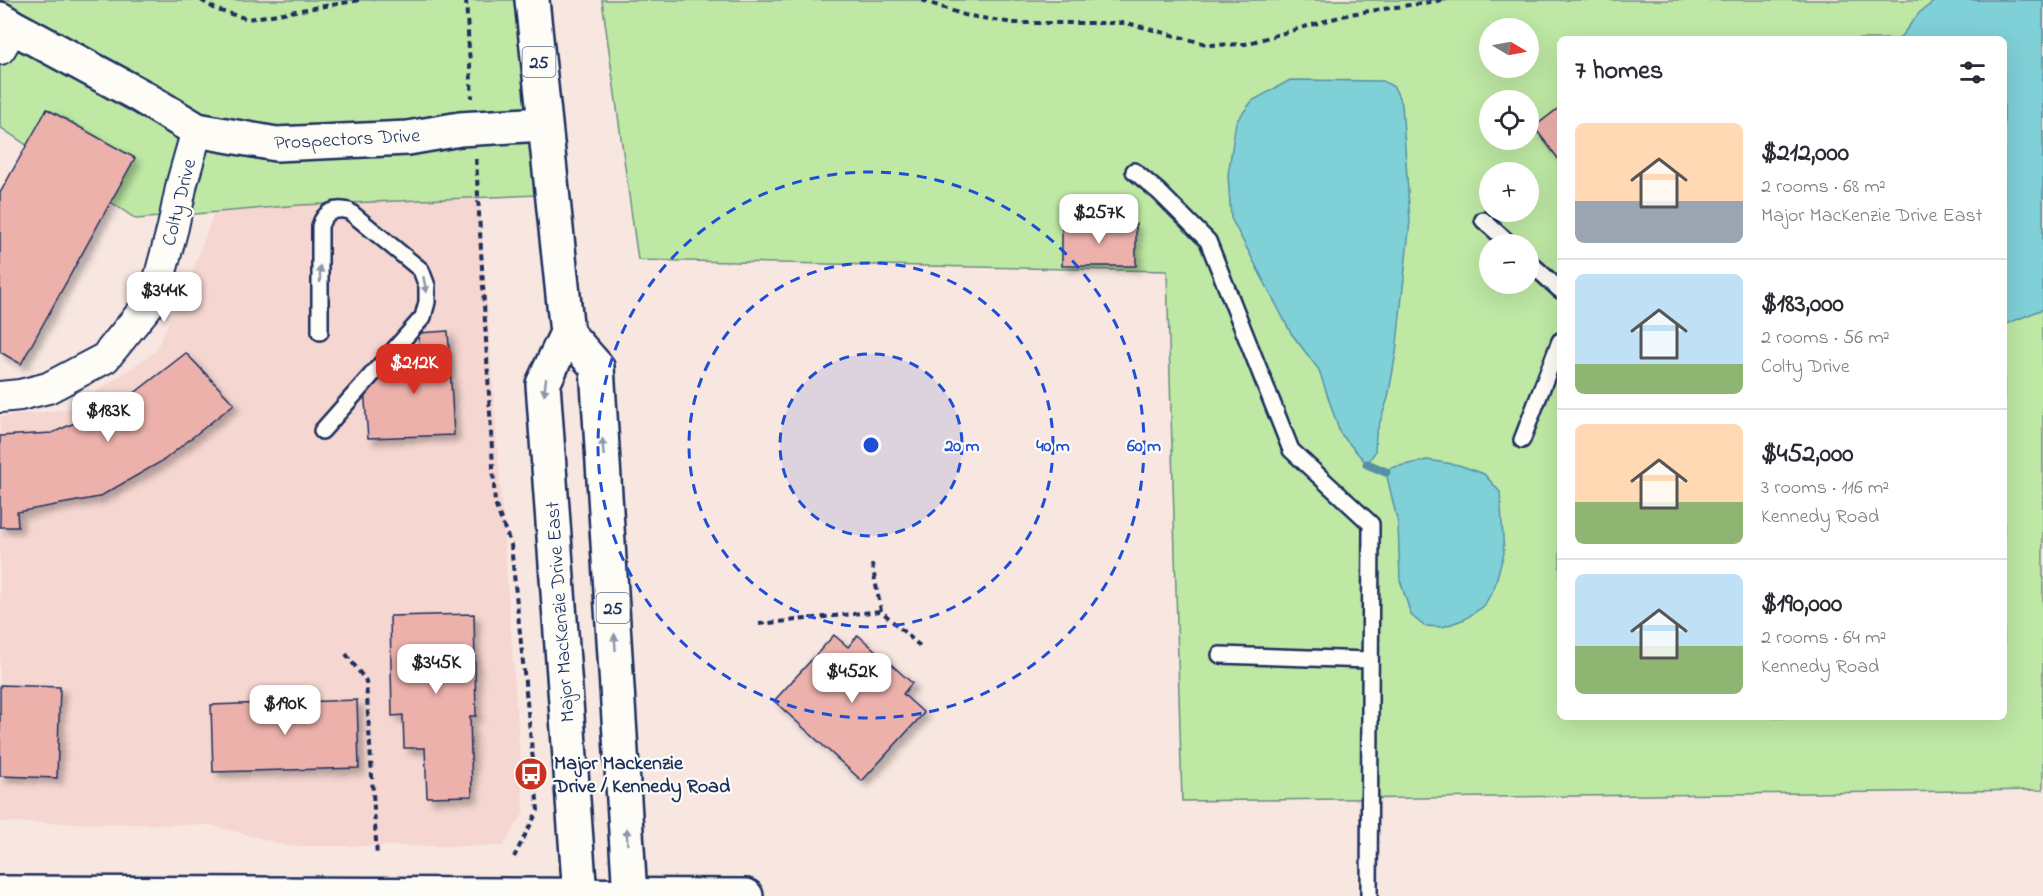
<!DOCTYPE html>
<html lang="en">
<head>
<meta charset="utf-8">
<style>
	body { margin:0; font-family:"Indie Flower",sans-serif; background:#f7f7f7; color:#2b2b33; height:100vh; display:flex; flex-direction:column; font-size:22px; white-space:nowrap }
	* { box-sizing:border-box; margin:0 }
	p { font-size:20px; color:#7c7c81 }
	.icon { flex:none; width:33px; height:33px; fill:none; stroke:currentColor; stroke-width:2; stroke-linecap:round; stroke-linejoin:round }
	.map { position:relative; flex:1; overflow:hidden }
	.details { position:absolute; left:1557px; top:36px; width:450px; height:684px; display:flex; flex-direction:column; background:#fff; border-radius:9px; box-shadow:0 6px 24px #0002 }
	.details>* { flex:none }
	.needle { width:39px; rotate:100deg }
	.tools { position:absolute; left:1479px; top:18px; display:grid; gap:12px }
	.tools a { display:grid; place-items:center; width:60px; height:60px; border-radius:50%; background:#fff; box-shadow:0 6px 24px #0002; font-size:30px }
	.price { position:absolute; translate:-50% -51px; padding:0 14px; border-radius:12px; background:#fff; color:#222; font-size:20px; line-height:39px; filter:drop-shadow(0 2px 3px #0008) }
	.price::after { content:''; position:absolute; left:50%; top:36px; width:18px; height:14px; margin-left:-9px; background:inherit; clip-path:polygon(0 0,100% 0,50% 100%) }
	.price.on { background:#d93025; color:#fff }
	ul { padding:0; list-style:none }
	li { display:flex; align-items:center; gap:18px; height:150px; padding:0 18px }
	li+li { border-top:2px solid #e1e1e2 }
	li span { display:grid; place-items:center; flex:none; width:168px; height:120px; border-radius:9px; color:#555 }
	li>.icon { margin-inline-start:auto }
	span .icon { width:72px; height:72px; fill:#fffc; stroke-width:1 }
	li b { font-size:26px }
	h2 { display:flex; justify-content:space-between; align-items:center; height:72px; padding:0 18px; font-size:26px }
	.map>svg:first-child { display:block }
	.built { fill:#f5d6d0 }
	.green { fill:#bee8a4; stroke:#6c8c81; stroke-width:1.5; fill-rule:evenodd }
	.water { fill:#7fd0d7; stroke:#5790a7; stroke-width:1.5 }
	.lines { fill:none; stroke-linecap:round; stroke-linejoin:round }
	.stream { stroke:#5790a7; stroke-width:9 }
	.building { fill:#edb1ac; stroke:#1b2f5e; stroke-width:1.5; filter:url(#shadow) }
	.service-casing { stroke:#1b2f5e; stroke-width:20 }
	.minor-casing { stroke:#1b2f5e; stroke-width:34 }
	.tertiary-casing { stroke:#1b2f5e; stroke-width:38 }
	.primary-casing { stroke:#1b2f5e; stroke-width:38 }
	.path { stroke:#1b2f5e; stroke-width:4; stroke-dasharray:6 4.5; stroke-linecap:butt }
	.service { stroke:#fdfcf7; stroke-width:15 }
	.minor { stroke:#fdfcf7; stroke-width:30 }
	.tertiary { stroke:#fdfcf7; stroke-width:33 }
	.primary { stroke:#fdfcf7; stroke-width:33 }
	.oneway { fill:#8c96aa }
	.ring { fill:none; stroke:#1d4ed8; stroke-width:3; stroke-dasharray:10 8 }
	.labels { text-anchor:middle; stroke-width:4.5; stroke-linejoin:round; paint-order:stroke }
	.shield { fill:#fdfcf7; stroke:#5f6c8c; stroke-width:1.5 }
	.shield-label { font-size:18px; font-weight:bold; fill:#1b2f5e }
	.street-label { font-size:20px; fill:#1b2f5e; stroke:#fdfcf7 }
	.poi-label { font-size:20px; font-weight:bold; fill:#1b2f5e; stroke:#fdfcf7; text-anchor:start }
	.centre { fill:#1d4ed8; stroke:#fdfcf7; stroke-width:3 }
	.ring-label { font-size:18px; text-anchor:middle; font-weight:bold; fill:#1d4ed8; stroke:#fdfcf7; stroke-width:4.5; stroke-linejoin:round; paint-order:stroke }
</style>
</head>
<body>
<div class="map">
<svg width="2043" height="896" viewBox="0 0 2043 896">
	<defs>
		<filter id="shadow"><feDropShadow dx="5.5" dy="5.5" stdDeviation="3" flood-color="#0004"/></filter>
	</defs>
	<rect width="100%" height="100%" fill="#f8e6e0"/>
	<filter id="ink" filterUnits="userSpaceOnUse"><feTurbulence type="fractalNoise" baseFrequency=".0167" numOctaves="2"/><feDisplacementMap in="SourceGraphic" scale="12" xChannelSelector="R" yChannelSelector="G"/><feConvolveMatrix kernelMatrix="1 2 1 2 8 2 1 2 1" color-interpolation-filters="sRGB"/></filter>
	<g filter="url(#ink)">
		<path class="built" d="M479,196L524,812L503,846H287L212,825L0,822V417L71,409L155,352L193,270L220,197Z"/>
		<g class="green">
			<path d="M0,0H540L562,194L300,205L136,219L0,127Z"/>
			<path d="M602,0H2043V790L1182,801L1167,271L638,260ZM1490,28H1528V68H1490ZM1560,39H2004V717H1560ZM1490,100H1528V140H1490ZM1490,172H1528V212H1490ZM1490,244H1528V284H1490Z"/>
		</g>
		<g class="water">
			<path d="M1936,0H2043V309L2004,325V39H1899L1919,13Z"/>
			<path d="M1290,80L1383,81L1394,87L1402,104L1410,221L1396,353L1388,398L1376,434L1375,452L1367,464L1340,433L1319,370L1291,333L1231,218L1228,175L1236,122L1252,101Z"/>
			<path d="M1427,460L1459,465L1484,474L1500,492L1504,553L1494,588L1484,606L1465,619L1443,627L1424,626L1411,615L1400,580L1398,524L1386,472L1390,468Z"/>
		</g>
		<g class="lines">
			<path class="stream" d="M1367,464L1386,472"/>
		</g>
		<g class="building">
			<path d="M1560,107V161L1534,127Z"/>
			<path d="M47,109L135,158L21,364L0,352V193Z"/>
			<path d="M1136,224V266H1062V225Z"/>
			<path d="M448,331L454,435L368,438L364,389L388,367L420,366L418,333Z"/>
			<path d="M186,353L234,404L164,460L99,497L17,512L18,527H0V436L52,433L124,401Z"/>
			<path d="M474,614L476,716H470L472,796L427,797L425,748H404L403,715L392,716L390,616Z"/>
			<path d="M834,635L848,647L858,635L912,683L903,694L924,713L862,781L774,701Z"/>
			<path d="M0,685L60,687L57,778L0,776Z"/>
			<path d="M357,700L359,768L213,772L211,705Z"/>
		</g>
		<g class="lines">
			<defs>
				<g id="service">
					<path d="M1134,171L1159,192L1208,241L1291,450L1371,524L1369,896"/>
					<path d="M1483,220L1510,244"/>
					<path d="M1528,261L1560,290"/>
					<path d="M320,332V226C324,212 335,207 349,211L421,270L427,286V302L423,317L322,431"/>
					<path d="M1522,440L1560,341"/>
					<path d="M1220,655L1370,660"/>
				</g>
				<g id="minor">
					<path d="M0,49L13,27"/>
					<path d="M0,397L20,395L48,388L105,358L154,298L173,227L182,183L197,130"/>
				</g>
				<path id="tertiary" d="M0,19L13,27L139,95L197,130L276,144L408,138L460,129L544,124"/>
				<g id="primary">
					<path d="M532,0L567,333L543,384L580,896"/>
					<path d="M567,333L597,367L630,896"/>
					<path d="M0,893L746,896"/>
				</g>
			</defs>
			<use href="#service" class="service-casing"/>
			<use href="#minor" class="minor-casing"/>
			<use href="#tertiary" class="tertiary-casing"/>
			<use href="#primary" class="primary-casing"/>
			<g class="path">
				<path d="M201,0L217,10L248,19L361,0"/>
				<path d="M466,0L472,98"/>
				<path d="M922,0L964,15L1013,23H1127L1210,45L1245,44L1350,14L1443,0"/>
				<path d="M476,159L495,504L511,545L538,810L514,857"/>
				<path d="M872,564L881,611L920,646"/>
				<path d="M759,624L881,611"/>
				<path d="M346,654L366,681L377,857"/>
			</g>
			<use href="#service" class="service"/>
			<use href="#minor" class="minor"/>
			<use href="#tertiary" class="tertiary"/>
			<use href="#primary" class="primary"/>
		</g>
		<defs><path id="oneway-solid" d="M-6-.8H1V-3.2L6.5 0L1 3.2V.8H-6Z" transform="scale(1.5)"/></defs>
		<g class="oneway">
			<use href="#oneway-solid" transform="translate(320 274) rotate(-90)"/>
			<use href="#oneway-solid" transform="translate(425 285) rotate(79)"/>
			<use href="#oneway-solid" transform="translate(545 387) rotate(97)"/>
			<use href="#oneway-solid" transform="translate(603 447) rotate(-94)"/>
			<use href="#oneway-solid" transform="translate(615 642) rotate(-94)"/>
			<use href="#oneway-solid" transform="translate(627 836) rotate(-93)"/>
		</g>
	</g>
	<circle cx="871" cy="445" r="91" fill="#1d4ed8" fill-opacity=".12"/>
	<g class="ring">
		<circle cx="871" cy="445" r="91"/>
		<circle cx="871" cy="445" r="182"/>
		<circle cx="871" cy="445" r="273"/>
	</g>
	<defs>
		<symbol id="bus-disc" viewBox="-11 -11 22 22"><circle r="9.5" fill="#c8321e" stroke="#fdfcf7"/><path d="M-5-6H5V4H4V6H2V4H-2V6H-4V4H-5ZM-3.5-4V0h7V-4ZM-3.5 1.2v1.5H-2V1.2ZM2 1.2v1.5H3.5V1.2Z" fill="#fff"/></symbol>
	</defs>
	<g fill-rule="evenodd">
		<use href="#bus-disc" x="512" y="755" width="38" height="38"/>
	</g>
	<g class="labels">
		<g class="shield">
			<rect x="522.5" y="47" width="33" height="30" rx="4.5"/>
			<rect x="596.5" y="593" width="33" height="30" rx="4.5"/>
		</g>
		<g class="shield-label">
			<text x="539" y="68">25</text>
			<text x="613" y="614">25</text>
		</g>
		<g class="street-label">
			<text transform="translate(347 138) rotate(-3)" y="7">Prospectors Drive</text>
			<text transform="translate(178 202) rotate(-76)" y="7">Colty Drive</text>
			<text transform="translate(559 612) rotate(-94)" y="7">Major MacKenzie Drive East</text>
		</g>
		<g class="poi-label">
			<text x="554" y="769">Major Mackenzie<tspan x="554" dy="23">Drive / Kennedy Road</tspan></text>
		</g>
	</g>
	<circle cx="871" cy="445" r="9" class="centre"/>
	<g class="ring-label">
		<text x="962" y="451">20 m</text>
		<text x="1053" y="451">40 m</text>
		<text x="1144" y="451">60 m</text>
	</g>
</svg>
<div class="tools">
<a><svg class="needle" viewBox="-14 -14 28 28"><path d="M0-13l5 13h-10z" fill="#e53935"/><path d="M0 13l5-13h-10z" fill="#7c7c81"/></svg></a>
<a><svg class="icon" aria-label="locate" viewBox="0 0 24 24"><circle cx="12" cy="12" r="6"/><path d="M12 2v4M12 18v4M2 12h4M18 12h4"/></svg></a>
<a>+</a>
<a>−</a>
</div>
<b class="price" style="left:1099px;top:245px">$257K</b>
<b class="price" style="left:164px;top:323px">$344K</b>
<b class="price on" style="left:414px;top:395px">$212K</b>
<b class="price" style="left:108px;top:443px">$183K</b>
<b class="price" style="left:436px;top:695px">$345K</b>
<b class="price" style="left:852px;top:704px">$452K</b>
<b class="price" style="left:285px;top:736px">$190K</b>
<section class="details">
<h2>7 homes<svg class="icon" aria-label="filters" viewBox="0 0 24 24"><path d="M4 7h16M4 17h16"/><circle cx="9" cy="7" r="2"/><circle cx="15" cy="17" r="2"/></svg></h2>
<ul>
<li><span style="background:linear-gradient(#ffd9b3 65%,#9aa5b1 0)"><svg class="icon" aria-label="home" viewBox="0 0 24 24"><path d="M3 11l9-7 9 7M6 9v11h12V9"/></svg></span><div><b>$212,000</b><p>2 rooms · 68 m²</p><p>Major MacKenzie Drive East</p></div></li>
<li><span style="background:linear-gradient(#bfe0f5 75%,#8fb573 0)"><svg class="icon" aria-label="home" viewBox="0 0 24 24"><path d="M3 11l9-7 9 7M6 9v11h12V9"/></svg></span><div><b>$183,000</b><p>2 rooms · 56 m²</p><p>Colty Drive</p></div></li>
<li><span style="background:linear-gradient(#ffd9b3 65%,#8fb573 0)"><svg class="icon" aria-label="home" viewBox="0 0 24 24"><path d="M3 11l9-7 9 7M6 9v11h12V9"/></svg></span><div><b>$452,000</b><p>3 rooms · 116 m²</p><p>Kennedy Road</p></div></li>
<li><span style="background:linear-gradient(#bfe0f5 60%,#8fb573 0)"><svg class="icon" aria-label="home" viewBox="0 0 24 24"><path d="M3 11l9-7 9 7M6 9v11h12V9"/></svg></span><div><b>$190,000</b><p>2 rooms · 64 m²</p><p>Kennedy Road</p></div></li>
</ul>
</section>
</div>
</body>
</html>
